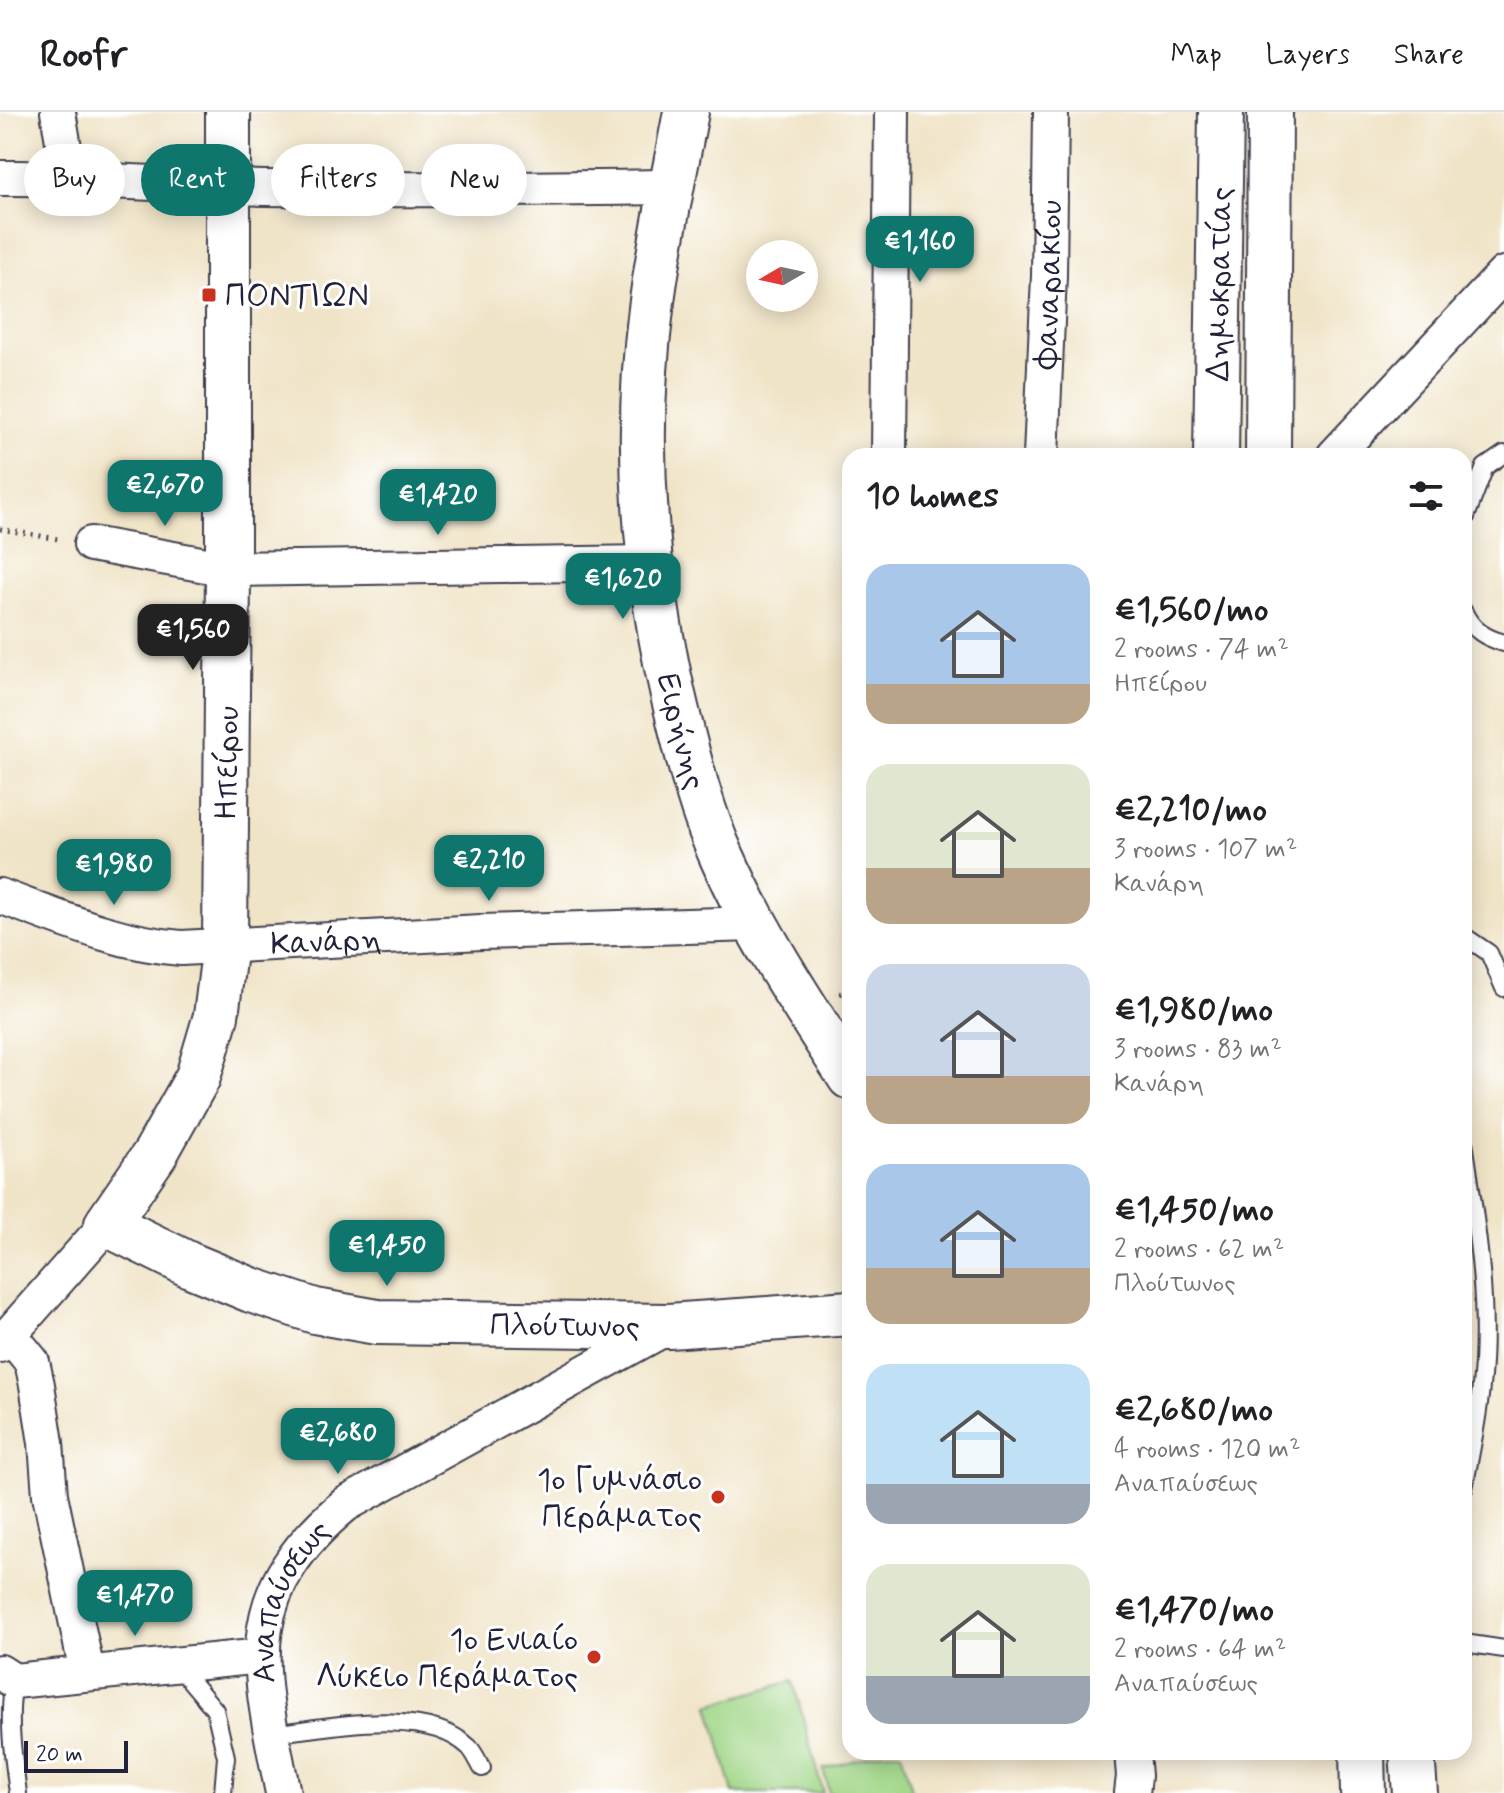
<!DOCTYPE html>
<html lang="en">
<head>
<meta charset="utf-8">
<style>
	body { margin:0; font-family:Mynerve,sans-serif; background:#f6f6f6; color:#202124; height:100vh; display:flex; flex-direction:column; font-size:30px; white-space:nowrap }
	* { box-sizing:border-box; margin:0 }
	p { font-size:26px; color:#757577 }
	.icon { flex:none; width:44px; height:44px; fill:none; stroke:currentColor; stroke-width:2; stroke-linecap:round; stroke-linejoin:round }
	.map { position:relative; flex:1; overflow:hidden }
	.details { position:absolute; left:842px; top:336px; width:630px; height:1312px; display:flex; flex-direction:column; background:#fff; border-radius:24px; box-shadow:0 4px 20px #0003 }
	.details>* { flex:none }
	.banner { position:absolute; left:24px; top:32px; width:698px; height:72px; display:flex; gap:16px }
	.needle { width:52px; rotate:261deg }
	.tools { position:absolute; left:746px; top:128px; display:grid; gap:16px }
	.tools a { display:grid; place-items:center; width:72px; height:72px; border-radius:50%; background:#fff; box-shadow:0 4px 20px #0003; font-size:40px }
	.scale { position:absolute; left:24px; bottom:20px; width:104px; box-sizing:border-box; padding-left:8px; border:4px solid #22223b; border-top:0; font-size:22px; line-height:28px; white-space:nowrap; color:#22223b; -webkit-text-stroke:6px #fff; paint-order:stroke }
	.price { position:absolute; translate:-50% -68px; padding:0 18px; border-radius:16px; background:#0f766e; color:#fff; font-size:26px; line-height:52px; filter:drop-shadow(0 2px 4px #0008) }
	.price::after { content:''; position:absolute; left:50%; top:48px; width:24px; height:18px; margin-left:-12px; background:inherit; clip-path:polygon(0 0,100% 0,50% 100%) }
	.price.selected { background:#222; color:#fff }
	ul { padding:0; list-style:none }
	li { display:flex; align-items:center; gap:24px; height:200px; padding:0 24px }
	li span { display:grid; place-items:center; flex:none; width:224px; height:160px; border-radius:24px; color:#555 }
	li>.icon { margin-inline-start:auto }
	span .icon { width:96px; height:96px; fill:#fffc; stroke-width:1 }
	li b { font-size:34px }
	h2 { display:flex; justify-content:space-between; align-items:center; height:96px; padding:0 24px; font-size:34px }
	.tag { padding:0 28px; border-radius:36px; background:#fff; box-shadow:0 4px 20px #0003; font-size:28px; line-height:72px }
	.tag.selected { background:#0f766e; color:#fff }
	header { display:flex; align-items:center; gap:48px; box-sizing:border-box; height:112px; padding:0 40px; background:#fff; border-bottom:2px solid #e0e0e0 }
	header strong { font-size:38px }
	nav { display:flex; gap:44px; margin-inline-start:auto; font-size:28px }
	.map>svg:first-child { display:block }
	.green { fill:#9fd585; stroke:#607c60; stroke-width:2 }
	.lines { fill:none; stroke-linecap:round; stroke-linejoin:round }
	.lane-casing { stroke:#413f50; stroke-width:20 }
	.street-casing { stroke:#413f50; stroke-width:38 }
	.secondary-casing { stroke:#413f50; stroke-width:48 }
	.primary-casing { stroke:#413f50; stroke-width:48 }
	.path { stroke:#413f50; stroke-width:5; stroke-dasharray:2 6; stroke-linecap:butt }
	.lane { stroke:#fff; stroke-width:16 }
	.street { stroke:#fff; stroke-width:34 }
	.secondary { stroke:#fff; stroke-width:44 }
	.primary { stroke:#fff; stroke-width:44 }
	.poi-dot { fill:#c8321e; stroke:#fff; stroke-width:3 }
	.labels { text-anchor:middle; stroke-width:6; stroke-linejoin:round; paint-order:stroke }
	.street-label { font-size:32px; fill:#22223b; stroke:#fff }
	.poi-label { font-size:32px; fill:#22223b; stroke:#fff; text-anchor:end }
</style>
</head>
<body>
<header>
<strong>Roofr</strong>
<nav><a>Map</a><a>Layers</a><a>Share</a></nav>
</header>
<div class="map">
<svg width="1504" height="1681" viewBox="0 0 1504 1681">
	<rect width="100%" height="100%" fill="#fff"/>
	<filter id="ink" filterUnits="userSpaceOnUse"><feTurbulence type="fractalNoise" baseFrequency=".0125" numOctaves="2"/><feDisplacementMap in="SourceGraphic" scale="16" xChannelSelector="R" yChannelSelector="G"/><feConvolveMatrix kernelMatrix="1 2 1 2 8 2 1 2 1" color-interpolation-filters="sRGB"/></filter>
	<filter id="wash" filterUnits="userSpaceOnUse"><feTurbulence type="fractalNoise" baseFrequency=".006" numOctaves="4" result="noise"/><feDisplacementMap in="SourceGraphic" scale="32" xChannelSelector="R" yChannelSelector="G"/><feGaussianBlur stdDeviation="1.8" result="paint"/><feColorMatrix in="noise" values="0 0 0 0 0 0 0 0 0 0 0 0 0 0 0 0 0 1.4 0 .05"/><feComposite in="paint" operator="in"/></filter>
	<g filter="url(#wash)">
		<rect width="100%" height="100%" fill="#f0e4c7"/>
		<g class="green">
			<path d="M793,1569L823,1681H733L709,1593Z"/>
			<path d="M883,1640H901L913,1681H829L823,1657Z"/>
		</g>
	</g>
	<g filter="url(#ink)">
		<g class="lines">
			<defs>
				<g id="lane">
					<path d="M1464,410L1485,355L1504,342"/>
					<path d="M1464,500C1472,518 1486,526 1504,531"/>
					<path d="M1464,824L1489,841L1504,876"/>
					<path d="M1464,1030C1476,1110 1490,1193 1481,1274C1478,1309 1470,1343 1464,1377"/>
					<path d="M1464,1531L1504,1537"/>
					<path d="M177,1553L215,1598L226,1645L223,1681"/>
					<path d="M14,1569C7,1607 13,1643 18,1681"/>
					<path d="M271,1622C326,1616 425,1593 469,1635C474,1640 478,1649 482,1656"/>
				</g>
				<g id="street">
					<path d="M58,0L69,65"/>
					<path d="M0,66C77,65 153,72 230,75C377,79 525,77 672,75"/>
					<path d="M889,344L892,0"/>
					<path id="s1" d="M1041,344L1049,164L1051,0"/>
					<path d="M1334,344L1504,162"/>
					<path d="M91,432L228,457L648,451"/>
					<path id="s2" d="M0,784C60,806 117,831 181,836L481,820L756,812"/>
					<path d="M10,1223L32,1250L37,1273L46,1331L50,1383L87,1560"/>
					<path d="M0,1233L107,1112"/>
					<path d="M0,1560L14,1569L262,1544"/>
					<path id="s3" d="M283,1681C258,1556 236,1483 346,1392L669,1214"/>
					<path d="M1132,1681L1134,1664L1132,1640"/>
				</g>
				<g id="secondary">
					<path id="s4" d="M228,0V457L225,832L216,904L198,965L155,1042L107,1112L188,1152L251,1178L315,1199L377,1210L669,1214L850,1201"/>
					<path id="s5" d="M686,0C674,65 659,131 651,197C633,336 646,477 680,612C691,657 703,703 722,745C756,822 804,894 850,965"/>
				</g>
				<g id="primary">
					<path id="s6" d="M1216,344L1221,0"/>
					<path d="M1268,344L1270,0"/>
					<path d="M1362,1640L1363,1681"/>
					<path d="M1412,1640L1415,1681"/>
				</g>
			</defs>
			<use href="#lane" class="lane-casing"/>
			<use href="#street" class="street-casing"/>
			<use href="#secondary" class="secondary-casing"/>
			<use href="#primary" class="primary-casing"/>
			<g class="path">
				<path d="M0,417L58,427"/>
				<path d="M840,882L850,876"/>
			</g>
			<use href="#lane" class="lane"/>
			<use href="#street" class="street"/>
			<use href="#secondary" class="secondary"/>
			<use href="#primary" class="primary"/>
		</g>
	</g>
	<g class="poi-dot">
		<rect x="201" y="175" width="16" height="16" rx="4"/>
		<circle cx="718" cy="1385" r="8"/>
		<circle cx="594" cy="1545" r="8"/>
	</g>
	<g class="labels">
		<g class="street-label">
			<text dy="11" stroke="none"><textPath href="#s1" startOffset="172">Φαναρακίου</textPath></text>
			<text dy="11" stroke="none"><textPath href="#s6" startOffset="172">Δημοκρατίας</textPath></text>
			<text dy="11" stroke="none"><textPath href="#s5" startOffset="626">Ειρήνης</textPath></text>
			<text transform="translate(226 651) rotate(-89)" y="11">Ηπείρου</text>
			<text dy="11" stroke="none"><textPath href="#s2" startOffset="334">Κανάρη</textPath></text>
			<text dy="11" stroke="none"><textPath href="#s4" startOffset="1618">Πλούτωνος</textPath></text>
			<text dy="11" stroke="none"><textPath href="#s3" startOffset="200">Αναπαύσεως</textPath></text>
		</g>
		<g class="poi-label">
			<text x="225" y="194" text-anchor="start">ΠΟΝΤΙΩΝ</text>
			<text x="702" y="1378">1ο Γυμνάσιο<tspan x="702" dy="37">Περάματος</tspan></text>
			<text x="578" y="1538">1ο Ενιαίο<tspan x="578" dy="37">Λύκειο Περάματος</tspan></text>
		</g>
	</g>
</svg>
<div class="tools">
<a><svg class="needle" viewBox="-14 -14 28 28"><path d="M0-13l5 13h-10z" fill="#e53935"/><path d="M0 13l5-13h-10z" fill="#757577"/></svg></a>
</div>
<div class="scale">20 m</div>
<b class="price" style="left:920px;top:172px">€1,160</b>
<b class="price" style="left:165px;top:416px">€2,670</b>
<b class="price" style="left:438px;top:425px">€1,420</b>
<b class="price" style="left:623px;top:509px">€1,620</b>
<b class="price selected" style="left:193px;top:560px">€1,560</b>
<b class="price" style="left:489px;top:791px">€2,210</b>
<b class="price" style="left:114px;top:795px">€1,980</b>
<b class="price" style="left:387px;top:1176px">€1,450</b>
<b class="price" style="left:338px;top:1364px">€2,680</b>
<b class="price" style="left:135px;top:1526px">€1,470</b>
<div class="banner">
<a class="tag">Buy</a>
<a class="tag selected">Rent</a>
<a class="tag">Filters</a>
<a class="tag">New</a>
</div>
<section class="details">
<h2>10 homes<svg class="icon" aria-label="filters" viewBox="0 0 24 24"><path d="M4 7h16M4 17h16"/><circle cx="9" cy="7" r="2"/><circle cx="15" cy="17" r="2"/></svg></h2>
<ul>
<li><span style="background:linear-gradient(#a9c7e8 75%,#b9a48a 0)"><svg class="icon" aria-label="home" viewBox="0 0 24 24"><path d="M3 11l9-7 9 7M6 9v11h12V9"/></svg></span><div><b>€1,560/mo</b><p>2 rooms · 74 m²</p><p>Ηπείρου</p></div></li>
<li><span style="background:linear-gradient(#dfe7d0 65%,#b9a48a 0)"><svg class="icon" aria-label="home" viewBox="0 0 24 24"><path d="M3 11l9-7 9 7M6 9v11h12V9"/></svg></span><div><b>€2,210/mo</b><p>3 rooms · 107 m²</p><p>Κανάρη</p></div></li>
<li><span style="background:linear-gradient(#c9d6e8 70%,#b9a48a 0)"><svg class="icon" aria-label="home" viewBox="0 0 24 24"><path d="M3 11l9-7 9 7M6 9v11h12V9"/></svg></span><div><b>€1,980/mo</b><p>3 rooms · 83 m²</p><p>Κανάρη</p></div></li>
<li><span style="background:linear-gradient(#a9c7e8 65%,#b9a48a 0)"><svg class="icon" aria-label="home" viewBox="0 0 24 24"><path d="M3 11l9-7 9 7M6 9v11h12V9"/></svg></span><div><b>€1,450/mo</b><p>2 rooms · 62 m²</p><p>Πλούτωνος</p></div></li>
<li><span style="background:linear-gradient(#bfe0f5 75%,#9aa5b1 0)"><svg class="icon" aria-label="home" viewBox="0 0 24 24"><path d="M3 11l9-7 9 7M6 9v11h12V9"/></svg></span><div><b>€2,680/mo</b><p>4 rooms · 120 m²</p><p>Αναπαύσεως</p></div></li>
<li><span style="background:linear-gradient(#dfe7d0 70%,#9aa5b1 0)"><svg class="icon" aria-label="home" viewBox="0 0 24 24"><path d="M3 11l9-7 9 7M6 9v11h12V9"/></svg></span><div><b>€1,470/mo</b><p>2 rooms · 64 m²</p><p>Αναπαύσεως</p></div></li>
</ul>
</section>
</div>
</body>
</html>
